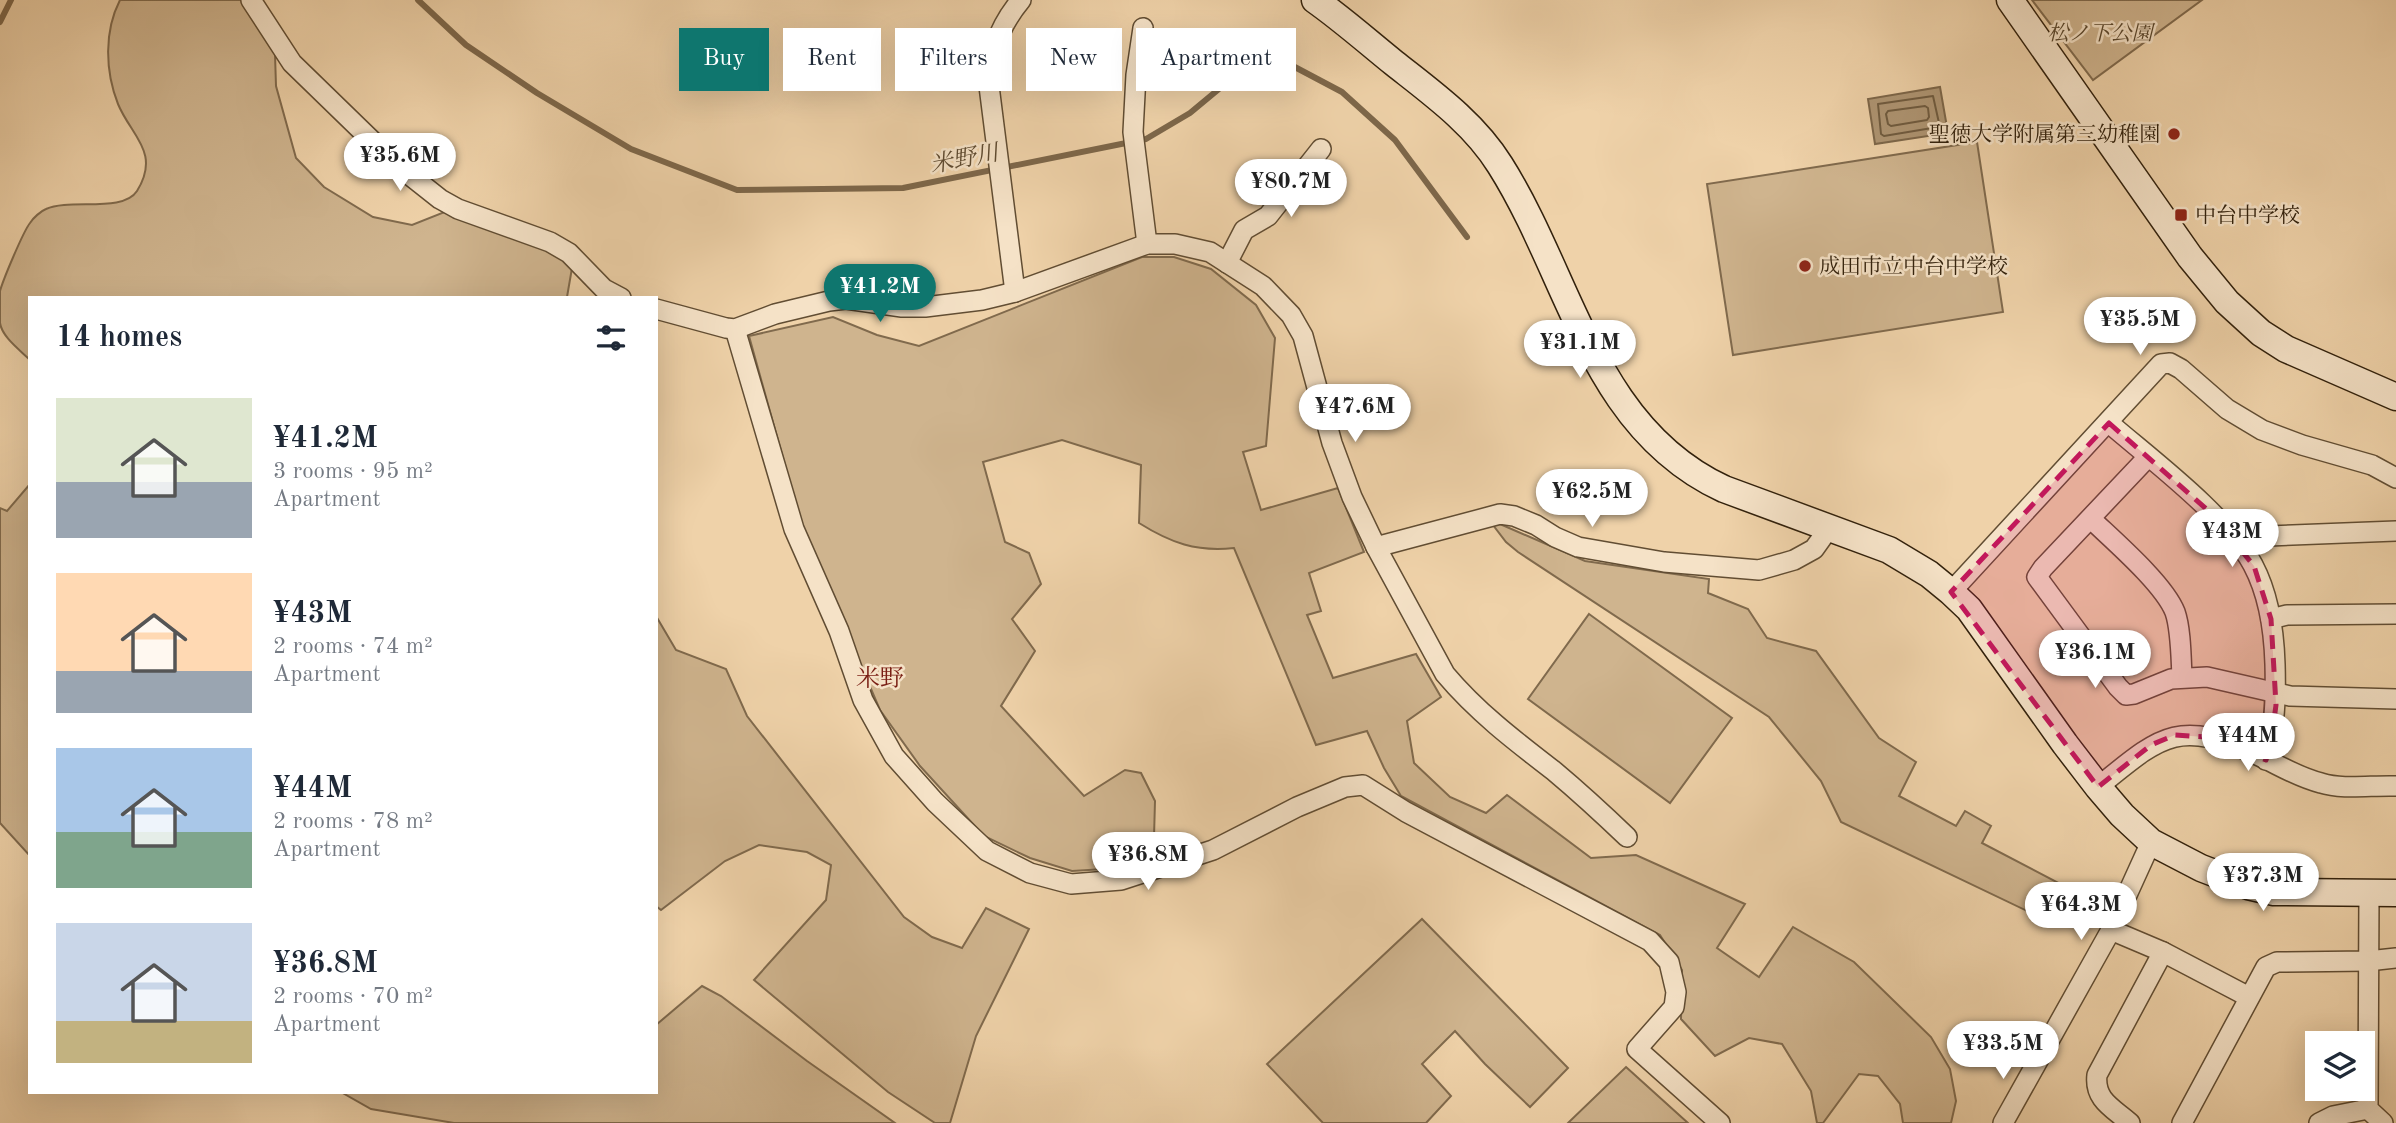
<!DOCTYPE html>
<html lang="en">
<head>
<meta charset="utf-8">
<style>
	body { margin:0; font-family:"Old Standard TT","Noto Serif JP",serif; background:#f2f2f3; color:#1f2937; height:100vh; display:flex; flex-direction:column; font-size:26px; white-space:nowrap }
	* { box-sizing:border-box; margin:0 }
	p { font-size:23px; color:#747a83 }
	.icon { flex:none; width:38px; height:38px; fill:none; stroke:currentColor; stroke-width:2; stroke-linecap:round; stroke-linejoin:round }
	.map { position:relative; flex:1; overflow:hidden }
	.sheet { position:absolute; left:28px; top:296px; width:630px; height:798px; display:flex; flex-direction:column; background:#fff; border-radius:0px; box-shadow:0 7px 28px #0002 }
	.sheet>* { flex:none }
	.hud { position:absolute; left:679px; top:28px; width:665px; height:63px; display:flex; gap:14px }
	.fabs { position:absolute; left:2305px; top:1031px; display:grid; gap:14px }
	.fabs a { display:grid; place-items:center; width:70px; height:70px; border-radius:0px; background:#fff; box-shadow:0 7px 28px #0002; font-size:35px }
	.price { position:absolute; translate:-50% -60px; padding:0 16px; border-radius:24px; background:#fff; color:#222; font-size:23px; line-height:46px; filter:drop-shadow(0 2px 4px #0008) }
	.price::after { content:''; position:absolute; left:50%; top:42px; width:21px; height:16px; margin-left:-10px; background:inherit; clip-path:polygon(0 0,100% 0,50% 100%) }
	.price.on { background:#0f766e; color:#fff }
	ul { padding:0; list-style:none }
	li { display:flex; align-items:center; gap:21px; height:175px; padding:0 28px }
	li span { display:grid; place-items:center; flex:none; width:196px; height:140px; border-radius:0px; color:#555 }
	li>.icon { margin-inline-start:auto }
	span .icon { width:84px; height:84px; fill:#fffc; stroke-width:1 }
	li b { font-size:30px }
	h2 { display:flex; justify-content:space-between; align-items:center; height:84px; padding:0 28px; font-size:30px }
	.chip { padding:0 24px; border-radius:0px; background:#fff; box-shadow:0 7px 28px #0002; font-size:24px; line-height:63px }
	.chip.on { background:#0f766e; color:#fff }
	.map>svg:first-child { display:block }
	.green { fill:#cfb48e; stroke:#806a4d; stroke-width:2 }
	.water { fill:#af9674; stroke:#7d674a; stroke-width:2 }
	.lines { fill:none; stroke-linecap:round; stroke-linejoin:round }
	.shore { stroke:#705c40; stroke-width:2 }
	.stream { stroke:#7d674a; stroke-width:6 }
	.street-casing { stroke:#614d33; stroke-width:22 }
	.secondary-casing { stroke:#32210c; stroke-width:29 }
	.street { stroke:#f5e2c7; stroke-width:19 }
	.secondary { stroke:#f5e2c7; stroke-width:26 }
	.marked { fill:#c2185b; fill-opacity:0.2; stroke:#c2185b; stroke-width:5; stroke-dasharray:14 9; stroke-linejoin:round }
	.poi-dot { fill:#8f2418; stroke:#f5e2c7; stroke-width:2.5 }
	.labels { text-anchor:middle; stroke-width:5; stroke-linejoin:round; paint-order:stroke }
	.park-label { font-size:21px; font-style:italic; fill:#59462c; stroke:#f5e2c7 }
	.poi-label { font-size:21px; fill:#32210c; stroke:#f5e2c7; text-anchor:start }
	.water-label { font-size:23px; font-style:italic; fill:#5e4a30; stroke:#f5e2c7 }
	.quarter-label { font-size:24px; fill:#7a1f14; stroke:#f5e2c7 }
</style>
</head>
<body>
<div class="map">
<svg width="2396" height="1123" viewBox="0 0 2396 1123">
	<rect width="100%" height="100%" fill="#efd2a9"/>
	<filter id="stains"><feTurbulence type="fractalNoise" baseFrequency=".00286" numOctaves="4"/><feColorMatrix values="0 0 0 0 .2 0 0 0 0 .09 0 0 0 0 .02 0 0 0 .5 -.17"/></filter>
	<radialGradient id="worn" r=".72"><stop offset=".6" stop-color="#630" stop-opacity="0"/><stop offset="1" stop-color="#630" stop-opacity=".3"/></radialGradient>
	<g class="green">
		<path d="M120,0H250L275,54L276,86L296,158L324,187L373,217L412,225L452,209L555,252L572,268L567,297L30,298V360C20,350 2,337 0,323C0,314 0,300 0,291C3,280 23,232 30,223C33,218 41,211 46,209C70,198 123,213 137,191C161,152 131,136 118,104C105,71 104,31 120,0Z"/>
		<path d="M2032,0H2202L2093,80Z"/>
		<path d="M1977,142L2003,312L1733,355L1707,184Z"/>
		<path d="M1142,257H1174L1211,269L1256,305L1275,338L1266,446L1243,452L1261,510L1338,488L1364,552L1309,573L1321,611L1307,615L1333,678L1416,654L1441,697L1407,721L1414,763L1450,797L1486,813L1507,795L1591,858L1636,855L1745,904L1717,948L1759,977L1793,927L1854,962L1931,1037L1950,1069L1956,1101L1951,1123H1903L1900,1104L1878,1076L1859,1074L1823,1123H1817L1811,1091L1782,1044L1749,1038L1715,1056L1681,1019L1682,970L1660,935L1401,796L1384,768L1367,731L1316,745L1234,548C1196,552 1171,543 1139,523L1141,465L1062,440L983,462L1005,542L1029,553L1041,584L1012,619L1035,651L1001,706L1084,796L1125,770L1141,773L1155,801L1154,837L1137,867L1072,871L1030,858L984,836L920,766L880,710L803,530L749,336L833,317L877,335L919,346Z"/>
		<path d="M30,484V856L0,823V508L7,511Z"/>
		<path d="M1500,524L1585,561L1709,579L1708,593L1748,609L1767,638L1816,651L1879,738L1916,762L1899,796L1956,826L1965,811L1991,826L1982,843L2095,902L2046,920L1841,822L1821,781L1769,717L1518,552L1506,542L1493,525Z"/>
		<path d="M1589,614L1732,718L1670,803L1528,699Z"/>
		<path d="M656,616L676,650L726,669L747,716L904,917L932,937L962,948L986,908L1029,929L976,1036L950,1123H935L888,1092L754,980L826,900L831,865L807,852L759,845L725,861L661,910L656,906Z"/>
		<path d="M1422,919L1568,1068L1530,1107L1485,1064L1455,1031L1422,1064L1451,1096L1426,1123H1323L1267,1064Z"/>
		<path d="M702,986L721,996L807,1061L895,1123H454L371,1109L341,1092H656V1025Z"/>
		<path d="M1626,1067L1688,1123H1568Z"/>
	</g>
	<path class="water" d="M1940,87L1948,133L1875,144L1868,99Z"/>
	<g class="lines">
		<g class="shore">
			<path d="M1933,96L1939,123L1938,127L1884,136L1881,134L1878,104Z"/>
			<path d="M1925,106L1928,108L1929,117L1927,120L1891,126L1888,124L1886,114L1888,111Z"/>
		</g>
		<g class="stream">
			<path d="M418,0L466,45L537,93L631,149L737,190L903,188L1146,139L1190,113L1249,64L1274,56L1342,92L1395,140L1467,237"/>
			<path d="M0,22L11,0"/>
		</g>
		<defs>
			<g id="street">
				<path d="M251,0L292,63L397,165L440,199L458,209L550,242L569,253L604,289L621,298"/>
				<path d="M1143,28L1136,75L1133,132L1147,244"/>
				<path d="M1227,263L1244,230L1268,216L1321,149"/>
				<path d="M1015,292L989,86C989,53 1000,25 1021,0"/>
				<path d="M656,309L726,328L735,329L775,314L829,301L846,299L902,307H925L982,300L1015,292L1147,244H1175L1210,252L1263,286L1291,315L1303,336L1332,443L1352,497L1376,547L1445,674C1477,712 1515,741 1554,771C1579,792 1603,814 1627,837"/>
				<path d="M735,329L794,529L839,631L863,700L894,756L935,802L987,851L1030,873L1071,884L1121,880L1213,850L1297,807L1345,787L1363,785L1406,812L1650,941L1669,962L1676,992L1674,1007L1637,1049L1720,1123"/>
				<path d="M2109,423C2153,461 2226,515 2253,565C2269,595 2274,631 2275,664C2276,697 2275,728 2266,760"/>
				<path d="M2148,457L2043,568L2037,577L2118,687L2126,695L2134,694L2171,679L2207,677L2290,696L2396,699"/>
				<path d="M2091,519C2114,541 2164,584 2175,612C2181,629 2181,658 2182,677"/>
				<path d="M1376,547L1500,514L1514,516L1536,525L1555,537L1578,547L1664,562L1759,570L1794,560L1814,549L1829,528"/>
				<path d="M2242,547L2268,536L2396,531"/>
				<path d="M1951,592L2161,364L2170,363L2181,369L2227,409L2262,430L2302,445L2372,465L2396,478"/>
				<path d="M2271,619L2287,615L2396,614"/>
				<path d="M2098,787C2161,736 2177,718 2257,755C2279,765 2297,777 2321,783C2343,790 2372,785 2396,786"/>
				<path d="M2369,893L2368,1109L2383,1123"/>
				<path d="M2111,930L2163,952L2249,997"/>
				<path d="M2003,1123L2111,930L2151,842"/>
				<path d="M2130,1123C2113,1108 2094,1100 2097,1075L2163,952"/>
				<path d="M2182,1123L2266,967L2277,962L2368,961L2396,958"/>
				<path d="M2319,1123L2333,1116L2368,1109"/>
			</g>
			<g id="secondary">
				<path d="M1315,0C1342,19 1368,42 1394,63C1432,93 1474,123 1500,165C1571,277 1592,428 1724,489L1889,550L1929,574L1951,592L1969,609L2065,744L2098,787L2122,815L2151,842L2201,868L2248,886L2274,892L2396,893"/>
				<path d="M2010,0L2190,257L2227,302L2261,333L2286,349L2396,397"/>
			</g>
		</defs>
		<use href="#street" class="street-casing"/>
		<use href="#secondary" class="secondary-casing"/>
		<use href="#street" class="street"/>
		<use href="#secondary" class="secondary"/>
	</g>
	<path class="marked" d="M2109,423L2212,514L2254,566L2271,619L2276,705L2271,742L2266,760L2206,737L2175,735L2151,745L2098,787L1951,592Z"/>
	<g class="poi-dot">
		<circle cx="2174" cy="134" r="7"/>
		<rect x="2174" y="208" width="14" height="14" rx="3.5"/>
		<circle cx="1805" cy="266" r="7"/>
	</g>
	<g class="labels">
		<g class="park-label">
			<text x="2100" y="40">松ノ下公園</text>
		</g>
		<g class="poi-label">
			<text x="2160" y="141" text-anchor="end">聖徳大学附属第三幼稚園</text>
			<text x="2195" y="222">中台中学校</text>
			<text x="1819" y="273">成田市立中台中学校</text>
		</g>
		<g class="water-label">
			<text transform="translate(964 158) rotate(-11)" y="8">米野川</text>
		</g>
		<g class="quarter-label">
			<text x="880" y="686">米野</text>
		</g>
	</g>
	<rect width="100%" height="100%" filter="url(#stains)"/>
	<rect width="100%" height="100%" fill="url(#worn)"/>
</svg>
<div class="fabs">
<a><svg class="icon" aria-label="layers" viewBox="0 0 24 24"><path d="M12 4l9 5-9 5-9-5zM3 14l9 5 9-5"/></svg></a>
</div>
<b class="price" style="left:400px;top:193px">¥35.6M</b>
<b class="price" style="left:1291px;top:219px">¥80.7M</b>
<b class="price on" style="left:880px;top:324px">¥41.2M</b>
<b class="price" style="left:2140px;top:357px">¥35.5M</b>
<b class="price" style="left:1580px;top:380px">¥31.1M</b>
<b class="price" style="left:1355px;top:444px">¥47.6M</b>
<b class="price" style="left:1592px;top:529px">¥62.5M</b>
<b class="price" style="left:2232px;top:569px">¥43M</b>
<b class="price" style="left:2095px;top:690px">¥36.1M</b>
<b class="price" style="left:2248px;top:773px">¥44M</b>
<b class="price" style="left:1148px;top:892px">¥36.8M</b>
<b class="price" style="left:2263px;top:913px">¥37.3M</b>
<b class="price" style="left:2081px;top:942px">¥64.3M</b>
<b class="price" style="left:2003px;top:1081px">¥33.5M</b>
<div class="hud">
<a class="chip on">Buy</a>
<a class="chip">Rent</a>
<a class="chip">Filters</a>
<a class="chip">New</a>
<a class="chip">Apartment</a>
</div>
<section class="sheet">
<h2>14 homes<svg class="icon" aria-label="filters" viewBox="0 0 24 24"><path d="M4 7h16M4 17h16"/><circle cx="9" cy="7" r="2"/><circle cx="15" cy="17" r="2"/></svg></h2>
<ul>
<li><span style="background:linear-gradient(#dfe7d0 60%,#9aa5b1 0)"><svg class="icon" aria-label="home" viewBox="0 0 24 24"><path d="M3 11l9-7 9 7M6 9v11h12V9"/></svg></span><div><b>¥41.2M</b><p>3 rooms · 95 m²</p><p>Apartment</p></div></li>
<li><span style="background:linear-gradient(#ffd9b3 70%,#9aa5b1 0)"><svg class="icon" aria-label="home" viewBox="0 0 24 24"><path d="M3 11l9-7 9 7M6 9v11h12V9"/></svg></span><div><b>¥43M</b><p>2 rooms · 74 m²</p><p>Apartment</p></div></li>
<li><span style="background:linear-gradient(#a9c7e8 60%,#7fa58c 0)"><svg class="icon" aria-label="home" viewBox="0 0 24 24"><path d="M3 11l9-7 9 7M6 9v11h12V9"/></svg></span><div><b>¥44M</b><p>2 rooms · 78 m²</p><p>Apartment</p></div></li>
<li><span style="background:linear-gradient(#c9d6e8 70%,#c2b280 0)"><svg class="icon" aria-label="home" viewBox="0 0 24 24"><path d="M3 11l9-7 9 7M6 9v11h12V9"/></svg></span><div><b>¥36.8M</b><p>2 rooms · 70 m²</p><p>Apartment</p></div></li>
</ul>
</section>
</div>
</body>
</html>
